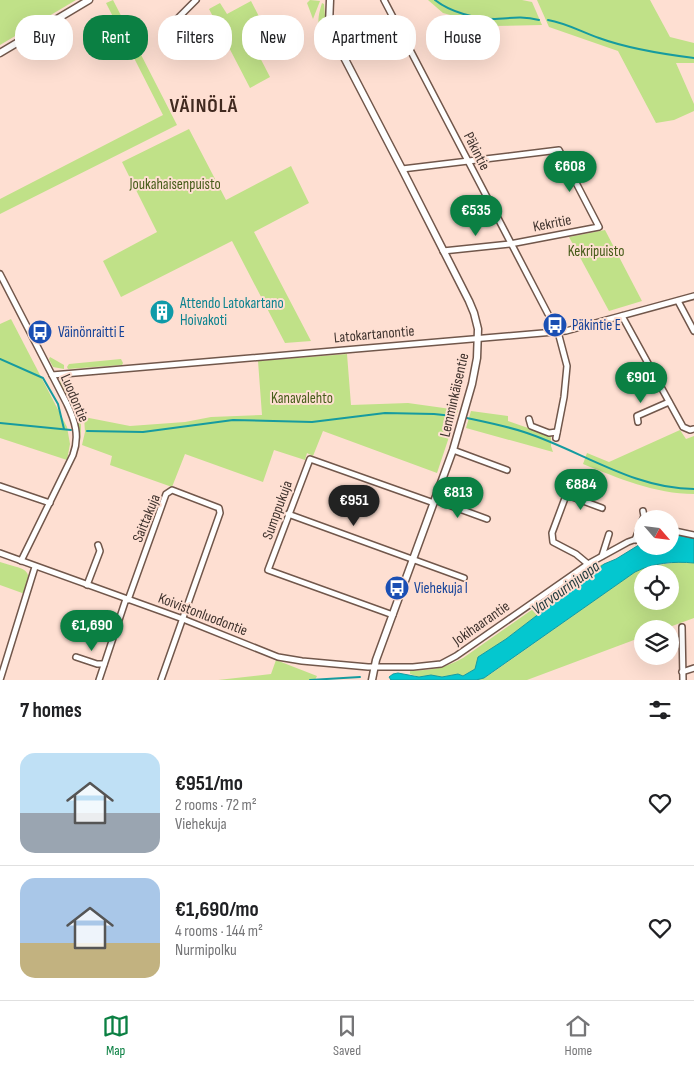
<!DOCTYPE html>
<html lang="en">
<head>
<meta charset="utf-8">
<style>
	body { margin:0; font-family:"Sofia Sans Condensed",sans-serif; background:#f2f2f2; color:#202124; height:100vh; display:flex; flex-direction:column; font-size:19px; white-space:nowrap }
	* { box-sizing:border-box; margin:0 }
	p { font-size:16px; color:#757577 }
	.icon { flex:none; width:28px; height:28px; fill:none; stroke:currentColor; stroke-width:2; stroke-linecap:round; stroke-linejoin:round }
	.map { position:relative; height:680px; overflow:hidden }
	.drawer { display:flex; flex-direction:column; background:#fff; flex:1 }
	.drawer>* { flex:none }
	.guide { position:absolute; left:15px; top:15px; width:665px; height:45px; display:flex; gap:10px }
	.needle { width:32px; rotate:118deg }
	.buttons { position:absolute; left:634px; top:510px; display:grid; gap:10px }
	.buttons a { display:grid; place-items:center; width:45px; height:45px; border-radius:50%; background:#fff; box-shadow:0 5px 20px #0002; font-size:25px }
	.price { position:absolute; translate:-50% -42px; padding:0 11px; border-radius:18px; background:#0b8043; color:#fff; font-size:16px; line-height:32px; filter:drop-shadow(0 1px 2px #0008) }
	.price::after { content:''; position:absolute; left:50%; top:30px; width:15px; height:11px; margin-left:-8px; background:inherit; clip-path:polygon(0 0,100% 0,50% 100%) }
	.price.current { background:#222; color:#fff }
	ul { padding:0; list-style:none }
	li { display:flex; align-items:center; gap:15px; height:125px; padding:0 20px }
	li+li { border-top:1px solid #e0e0e0 }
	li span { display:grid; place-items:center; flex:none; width:140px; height:100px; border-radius:15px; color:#555 }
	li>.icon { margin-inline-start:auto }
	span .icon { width:60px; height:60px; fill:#fffc; stroke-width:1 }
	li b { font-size:21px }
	h2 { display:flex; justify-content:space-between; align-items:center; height:60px; padding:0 20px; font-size:21px }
	.tag { padding:0 18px; border-radius:20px; background:#fff; box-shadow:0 5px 20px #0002; font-size:18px; line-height:45px }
	.tag.current { background:#0b8043; color:#fff }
	.menu { display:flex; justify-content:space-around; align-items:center; height:70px; border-top:1px solid #e0e0e0; background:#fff; font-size:14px; color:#757577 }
	.menu a { display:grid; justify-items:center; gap:2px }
	.menu .current { color:#0b8043 }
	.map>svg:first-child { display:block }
	.green { fill:#c0e188; fill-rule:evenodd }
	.water { fill:#04c7cf; stroke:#169b9f }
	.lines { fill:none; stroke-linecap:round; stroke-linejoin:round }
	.stream { stroke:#169b9f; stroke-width:2 }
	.minor-casing { stroke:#71574b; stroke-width:8 }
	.tertiary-casing { stroke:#71574b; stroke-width:9 }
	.minor { stroke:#fff; stroke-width:5 }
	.tertiary { stroke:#fff; stroke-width:6 }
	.labels { text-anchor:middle; stroke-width:4; stroke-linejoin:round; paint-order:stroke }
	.street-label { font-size:15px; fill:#40342f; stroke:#fedfd2 }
	.park-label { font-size:15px; fill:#475c1a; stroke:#fedfd2 }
	.culture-label { font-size:15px; fill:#0d838f; stroke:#fedfd2; text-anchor:start }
	.transit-label { font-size:15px; fill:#164399; stroke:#fedfd2; text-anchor:start }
	.water-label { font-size:16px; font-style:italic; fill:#253e40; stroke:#fedfd2 }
	.district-label { font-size:20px; font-weight:bold; letter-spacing:1px; fill:#412a20; stroke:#fedfd2 }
</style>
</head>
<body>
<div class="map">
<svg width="694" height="680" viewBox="0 0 694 680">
	<rect width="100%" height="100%" fill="#fedfd2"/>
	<g class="green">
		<path d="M0,0H76L0,45Z"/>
		<path d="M113,0L177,125L0,214V199L163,115L106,3Z"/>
		<path d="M310,0L320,1L313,19L307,3Z"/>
		<path d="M428,0H522L532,2L542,25L491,26L443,13Z"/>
		<path d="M537,0H650L670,37L694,43V63H676L694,104V111L674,120L656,123L618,51L549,27Z"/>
		<path d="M251,1L270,38L254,46L270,77L250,88L209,9L220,3L227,14Z"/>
		<path d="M322,3L324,4L326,27L333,45L328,47C319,28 315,25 322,3Z"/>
		<path d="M189,129L226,200L291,166L309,203L254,232L311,341L285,343L232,241L121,297L103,261L157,232L122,162Z"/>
		<path d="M605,230L642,301L609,311L569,237Z"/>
		<path d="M11,319L67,427L70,444L67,460L0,438V324Z"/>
		<path d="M347,354L351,405L408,403L458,410L437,473L323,431L313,456L307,453L305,460L274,450L263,482L185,454L172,487L110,465L112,456L82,445L85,432L84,417L130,426L185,422L211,417L262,415L258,361Z"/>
		<path d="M50,357L64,365V369L53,367L49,359Z"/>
		<path d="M121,359L123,363L122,365L68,369L67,367L69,364Z"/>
		<path d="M65,377C76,404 84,410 80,442L78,422L60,385V380Z"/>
		<path d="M471,411L508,416V421L551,436V446L553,452L466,428Z"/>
		<path d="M680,430L686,439L694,436V494C655,494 618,478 583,464L587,453L609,462Z"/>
		<path d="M0,562C23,570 35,566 25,594L0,585Z"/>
		<path d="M679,562L694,563V618L664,629H642V637L527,680H476L484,678L492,673L635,572L644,567ZM642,574H670V601H642Z"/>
		<path d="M604,564L506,639L478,657L475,669L463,676L458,674L442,677L431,675L419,677L410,674V671C433,670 442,669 463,658L593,567Z"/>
		<path d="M276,660L317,676L315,680H218L271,674Z"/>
	</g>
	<path class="water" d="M670,534L678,535L694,539V563C674,561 653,563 635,572L484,678L476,680H391L389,677L393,674L398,673L419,677L431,675L442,677L458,674L463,676L475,669L478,657L506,639L604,564L616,559L642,543V546H670Z"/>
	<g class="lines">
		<g class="stream">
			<path d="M435,0C450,12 476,19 495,19C511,18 523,16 539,20"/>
			<path d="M548,20C566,23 582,32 599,38C629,49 662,54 694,58"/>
			<path d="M0,359L43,378L58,404L64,429"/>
			<path d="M467,418C486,422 506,426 524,432C580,450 633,489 694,489"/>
			<path d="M0,423L71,430"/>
			<path d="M87,431L143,432L233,420L312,422L385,413L434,414L453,416"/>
			<path d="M310,680L360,677"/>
		</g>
		<defs>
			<g id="minor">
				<path d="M384,0L548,314"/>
				<path d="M176,20L196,0"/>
				<path d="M402,169L559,150L599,227L510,244L443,251"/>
				<path d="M0,274L67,404C75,421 80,436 73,455L21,561"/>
				<path d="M678,301L694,331"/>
				<path d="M622,316L683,427L690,430L694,429"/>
				<path d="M52,375L566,331L694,296"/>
				<path d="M529,419L531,426L549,433L557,432"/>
				<path d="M638,422L637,416L669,402"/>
				<path d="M556,438L564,397L567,366L558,332"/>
				<path d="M453,450L507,470"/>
				<path d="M574,474L552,533L553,542L576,554L588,564"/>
				<path d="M0,486L50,503"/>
				<path d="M567,495L602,508"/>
				<path d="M435,500L487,519"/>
				<path d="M288,514L464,578"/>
				<path d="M670,530L694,535"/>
				<path d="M635,540L644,516L643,511"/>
				<path d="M0,553L183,619L278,657L302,661L368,667H413L441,664L456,656L588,564L628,542L642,537"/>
				<path d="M602,556L609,534"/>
				<path d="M87,585L100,551L98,545"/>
				<path d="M128,600L166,494L172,490L219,508L220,513L161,680"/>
				<path d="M393,615L268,570L310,459L434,503"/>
				<path d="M682,627L683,680"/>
				<path d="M76,657L97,664H104"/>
				<path d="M682,672L694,668"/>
				<path d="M0,680L35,567"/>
				<path d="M99,680L126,599"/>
			</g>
			<g id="tertiary">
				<path d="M330,0L329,25L334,38L402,169L469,301L474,313L478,329L477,358L472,384L453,450L376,660L372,680"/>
				<path d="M0,53L89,0"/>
			</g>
		</defs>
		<use href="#minor" class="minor-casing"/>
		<use href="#tertiary" class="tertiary-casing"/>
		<use href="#minor" class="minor"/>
		<use href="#tertiary" class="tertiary"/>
	</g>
	<defs>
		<symbol id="building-disc" viewBox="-11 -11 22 22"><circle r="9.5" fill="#0f9aa8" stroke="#fedfd2"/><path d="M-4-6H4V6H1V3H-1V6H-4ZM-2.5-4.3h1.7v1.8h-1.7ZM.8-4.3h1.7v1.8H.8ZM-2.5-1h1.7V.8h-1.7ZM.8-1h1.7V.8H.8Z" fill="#fff"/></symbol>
		<symbol id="bus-disc" viewBox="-11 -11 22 22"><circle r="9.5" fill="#1a4fb4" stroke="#fedfd2"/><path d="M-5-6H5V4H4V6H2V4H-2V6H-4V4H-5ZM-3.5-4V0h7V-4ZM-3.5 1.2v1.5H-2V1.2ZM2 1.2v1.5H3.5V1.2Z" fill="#fff"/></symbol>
	</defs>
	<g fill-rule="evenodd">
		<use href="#building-disc" x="148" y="298" width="28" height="28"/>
		<use href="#bus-disc" x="541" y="311" width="28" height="28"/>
		<use href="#bus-disc" x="26" y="318" width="28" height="28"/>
		<use href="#bus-disc" x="383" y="574" width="28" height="28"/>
	</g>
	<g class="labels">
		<g class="street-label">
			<text transform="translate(477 151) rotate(63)" y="5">Päkintie</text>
			<text transform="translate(552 223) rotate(-11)" y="5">Kekritie</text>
			<text transform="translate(374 334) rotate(-5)" y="5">Latokartanontie</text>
			<text transform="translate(454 395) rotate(-77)" y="5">Lemminkäisentie</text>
			<text transform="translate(75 398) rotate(67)" y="5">Luodontie</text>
			<text transform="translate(277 510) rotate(-70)" y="5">Sumppukuja</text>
			<text transform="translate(146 518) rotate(-68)" y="5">Saittakuja</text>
			<text transform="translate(203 614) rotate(21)" y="5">Koivistonluodontie</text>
			<text transform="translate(481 623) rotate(-35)" y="5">Jokihaarantie</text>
		</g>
		<g class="park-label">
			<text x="175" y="189">Joukahaisenpuisto</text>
			<text x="596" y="256">Kekripuisto</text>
			<text x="302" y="403">Kanavalehto</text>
		</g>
		<g class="culture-label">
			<text x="180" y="308">Attendo Latokartano<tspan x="180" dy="17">Hoivakoti</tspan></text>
		</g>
		<g class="transit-label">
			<text x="572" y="330">Päkintie E</text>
			<text x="58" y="337">Väinönraitti E</text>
			<text x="414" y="593">Viehekuja I</text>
		</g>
		<g class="water-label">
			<text transform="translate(565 587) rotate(-36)" y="6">Varvourinjuopa</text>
		</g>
		<g class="district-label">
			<text x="204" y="112">VÄINÖLÄ</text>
		</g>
	</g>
</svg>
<div class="buttons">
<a><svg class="needle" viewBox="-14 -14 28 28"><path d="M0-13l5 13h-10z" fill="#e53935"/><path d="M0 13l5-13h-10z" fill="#757577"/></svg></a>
<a><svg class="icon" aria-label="locate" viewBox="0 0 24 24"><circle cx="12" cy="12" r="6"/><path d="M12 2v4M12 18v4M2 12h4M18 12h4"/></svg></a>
<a><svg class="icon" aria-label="layers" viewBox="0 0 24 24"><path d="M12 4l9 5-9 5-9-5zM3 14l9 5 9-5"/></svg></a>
</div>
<b class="price" style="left:570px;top:193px">€608</b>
<b class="price" style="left:476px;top:237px">€535</b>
<b class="price" style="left:641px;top:404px">€901</b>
<b class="price" style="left:581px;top:511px">€884</b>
<b class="price" style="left:458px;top:519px">€813</b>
<b class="price current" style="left:354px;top:527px">€951</b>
<b class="price" style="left:92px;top:652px">€1,690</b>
<div class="guide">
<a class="tag">Buy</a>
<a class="tag current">Rent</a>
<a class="tag">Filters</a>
<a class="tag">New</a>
<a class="tag">Apartment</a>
<a class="tag">House</a>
</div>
</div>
<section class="drawer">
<h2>7 homes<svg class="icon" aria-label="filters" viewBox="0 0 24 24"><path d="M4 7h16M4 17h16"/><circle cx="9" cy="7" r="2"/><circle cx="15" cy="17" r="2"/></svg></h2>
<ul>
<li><span style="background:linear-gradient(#bfe0f5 60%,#9aa5b1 0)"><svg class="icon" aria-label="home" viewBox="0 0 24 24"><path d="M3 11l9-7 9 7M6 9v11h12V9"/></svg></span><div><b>€951/mo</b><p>2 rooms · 72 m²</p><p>Viehekuja</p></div><svg class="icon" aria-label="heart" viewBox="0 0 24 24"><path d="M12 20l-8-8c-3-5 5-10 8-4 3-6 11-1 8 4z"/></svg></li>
<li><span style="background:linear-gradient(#a9c7e8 65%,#c2b280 0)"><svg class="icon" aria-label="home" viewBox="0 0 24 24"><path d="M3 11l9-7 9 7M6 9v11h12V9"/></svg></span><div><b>€1,690/mo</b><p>4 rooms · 144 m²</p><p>Nurmipolku</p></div><svg class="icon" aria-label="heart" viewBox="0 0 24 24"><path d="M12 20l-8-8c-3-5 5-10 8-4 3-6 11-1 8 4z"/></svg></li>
</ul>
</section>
<nav class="menu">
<a class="current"><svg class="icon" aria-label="map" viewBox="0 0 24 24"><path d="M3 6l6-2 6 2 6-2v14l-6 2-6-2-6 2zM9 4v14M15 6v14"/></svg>Map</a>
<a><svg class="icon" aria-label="saved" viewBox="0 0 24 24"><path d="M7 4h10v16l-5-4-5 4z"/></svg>Saved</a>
<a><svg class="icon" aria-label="home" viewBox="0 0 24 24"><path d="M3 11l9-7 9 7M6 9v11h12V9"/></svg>Home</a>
</nav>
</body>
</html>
